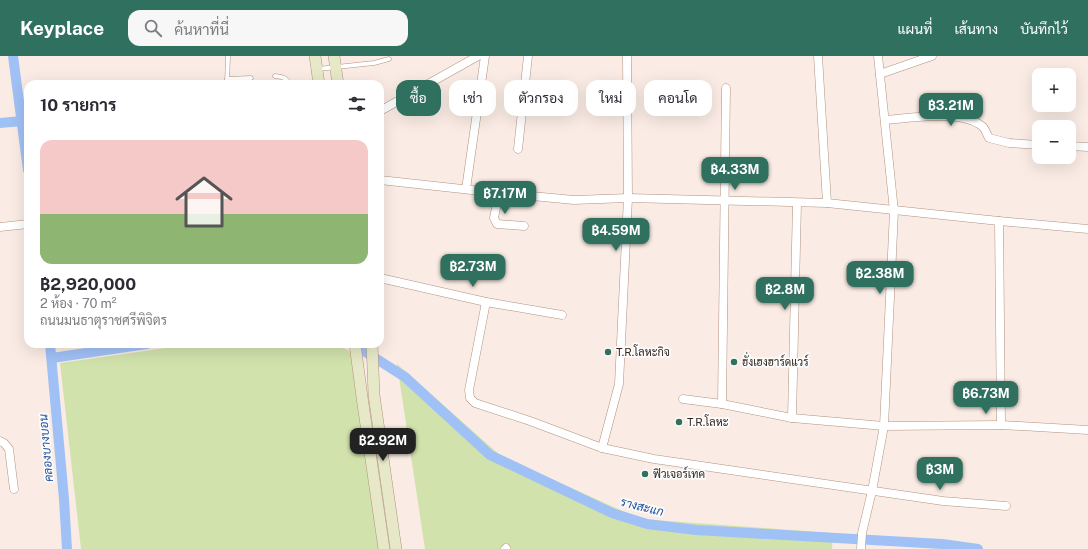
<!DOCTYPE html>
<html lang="th">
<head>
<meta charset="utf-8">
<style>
	body { margin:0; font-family:"Public Sans",Sarabun,sans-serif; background:#f7f7f7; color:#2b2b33; height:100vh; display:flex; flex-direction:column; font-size:15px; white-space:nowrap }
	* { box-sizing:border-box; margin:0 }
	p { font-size:13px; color:#7c7c81 }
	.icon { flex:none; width:22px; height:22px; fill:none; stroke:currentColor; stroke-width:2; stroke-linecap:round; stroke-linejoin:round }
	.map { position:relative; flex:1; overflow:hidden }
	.sheet { position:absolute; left:24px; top:24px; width:360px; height:268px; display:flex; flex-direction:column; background:#fff; border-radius:12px; box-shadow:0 4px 16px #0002 }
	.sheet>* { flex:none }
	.guide { position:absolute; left:396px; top:24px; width:380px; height:36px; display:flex; gap:8px }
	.tools { position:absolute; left:1032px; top:12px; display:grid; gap:8px }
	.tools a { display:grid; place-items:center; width:44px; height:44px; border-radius:8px; background:#fff; box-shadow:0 4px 16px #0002; font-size:20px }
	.price { position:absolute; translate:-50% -34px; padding:0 9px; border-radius:8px; background:#2f705e; color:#fff; font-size:13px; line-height:26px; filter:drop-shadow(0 1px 2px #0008) }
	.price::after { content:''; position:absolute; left:50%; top:24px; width:12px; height:9px; margin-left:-6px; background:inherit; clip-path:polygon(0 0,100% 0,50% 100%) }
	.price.selected { background:#222; color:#fff }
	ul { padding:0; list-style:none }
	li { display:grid; align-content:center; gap:8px; height:212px; padding:0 16px }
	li+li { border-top:1px solid #e1e1e2 }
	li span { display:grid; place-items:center; height:124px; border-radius:12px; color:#555 }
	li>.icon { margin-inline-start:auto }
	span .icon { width:72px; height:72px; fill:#fffc; stroke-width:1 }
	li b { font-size:17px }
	h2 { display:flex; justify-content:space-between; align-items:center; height:48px; padding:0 16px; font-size:17px }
	.chip { padding:0 14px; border-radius:12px; background:#fff; box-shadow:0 4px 16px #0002; font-size:14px; line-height:36px }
	.chip.selected { background:#2f705e; color:#fff }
	header { display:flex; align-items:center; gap:24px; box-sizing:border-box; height:56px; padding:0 20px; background:#2f705e; color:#fff }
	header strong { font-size:19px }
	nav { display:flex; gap:22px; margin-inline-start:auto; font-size:14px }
	.search { width:280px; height:36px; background:#f7f7f7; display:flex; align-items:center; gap:10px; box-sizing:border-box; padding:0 14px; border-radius:12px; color:#7c7c81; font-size:15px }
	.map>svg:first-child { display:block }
	.green { fill:#d1e2ac }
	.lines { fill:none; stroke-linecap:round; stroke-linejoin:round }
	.canal { stroke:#a0c1f6; stroke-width:10 }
	.lane-casing { stroke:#b29280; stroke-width:5 }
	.street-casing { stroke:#b29280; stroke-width:9 }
	.secondary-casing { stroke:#b29280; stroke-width:12 }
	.lane { stroke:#fff; stroke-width:4 }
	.street { stroke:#fff; stroke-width:8 }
	.secondary { stroke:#e6e8c7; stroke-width:11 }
	.poi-dot { fill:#2f705e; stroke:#fcfcfc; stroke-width:1.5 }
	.labels { text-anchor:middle; stroke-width:3.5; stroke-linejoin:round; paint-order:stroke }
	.poi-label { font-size:11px; fill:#32251e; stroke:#fcfcfc; text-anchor:start }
	.water-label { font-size:12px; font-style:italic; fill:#21509c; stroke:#fcfcfc }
</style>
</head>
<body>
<header>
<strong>Keyplace</strong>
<div class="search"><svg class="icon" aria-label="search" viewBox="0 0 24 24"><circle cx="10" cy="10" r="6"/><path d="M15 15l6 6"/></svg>ค้นหาที่นี่</div>
<nav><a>แผนที่</a><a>เส้นทาง</a><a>บันทึกไว้</a></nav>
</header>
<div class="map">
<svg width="1088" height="493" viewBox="0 0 1088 493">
	<rect width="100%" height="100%" fill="#faece4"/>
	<g class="green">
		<path d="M194,288H336L353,297L379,493H81L60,307Z"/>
		<path d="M397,308L501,400L640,463L833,477L832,493H425Z"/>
	</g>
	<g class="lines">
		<g class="canal">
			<path d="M13,0L28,114"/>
			<path d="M0,67L22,65"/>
			<path d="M50,288L64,443L67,493"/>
			<path d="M353,288L405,321L490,399L612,457L647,468L696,474L942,488L978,493"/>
			<path d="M52,302L147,288"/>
		</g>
		<defs>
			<g id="lane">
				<path d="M318,13L374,7L389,3"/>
				<path d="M275,20C281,21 287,21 289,28"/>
				<path d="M227,23L251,22"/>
				<path d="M227,28L228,0"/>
			</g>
			<g id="street">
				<path d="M818,0L827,147"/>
				<path d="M880,18L932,0"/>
				<path d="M380,55L478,0"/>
				<path d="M885,64C911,62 962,53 983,71C986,74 987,79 989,82L1009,87L1039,89"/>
				<path d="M1069,90L1088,91"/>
				<path d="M518,93L528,0"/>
				<path d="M380,124L499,137L574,144L628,142L827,147L999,165L1088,173"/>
				<path d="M466,133L485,0"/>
				<path d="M499,137L494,162L497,168L524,170"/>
				<path d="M999,165L1001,369"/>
				<path d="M0,171L28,168"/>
				<path d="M380,222L486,246L562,259"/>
				<path d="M486,246L469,334L470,342L475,347L530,365L602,392L654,403L943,445L1006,450"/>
				<path d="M683,343L722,348L792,362L884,370L1001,369L1088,374"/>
				<path d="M722,348L726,32"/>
				<path d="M792,362L797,147"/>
				<path d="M0,385L4,387L9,393L14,433"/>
				<path d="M602,392L619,328L628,142L627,0"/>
				<path d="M505,493L506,492"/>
				<path d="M861,493L862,477L872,435L884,370L894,155L878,0"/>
			</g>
			<g id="secondary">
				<path d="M315,0L319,28"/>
				<path d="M334,0L338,28"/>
				<path d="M355,288L362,341L384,493"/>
				<path d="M372,288L374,339L396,493"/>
			</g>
		</defs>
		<use href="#lane" class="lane-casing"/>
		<use href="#street" class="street-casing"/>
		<use href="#secondary" class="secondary-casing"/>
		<use href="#lane" class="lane"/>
		<use href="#street" class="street"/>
		<use href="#secondary" class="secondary"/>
	</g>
	<g class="poi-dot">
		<circle cx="608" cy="296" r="4"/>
		<circle cx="734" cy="306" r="4"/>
		<circle cx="679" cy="366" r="4"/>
		<circle cx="645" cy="418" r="4"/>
	</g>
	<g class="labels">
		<g class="poi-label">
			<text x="616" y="300">T.R.โลหะกิจ</text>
			<text x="742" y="310">ฮั่งเฮงฮาร์ดแวร์</text>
			<text x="687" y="370">T.R.โลหะ</text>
			<text x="653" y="422">ฟิวเจอร์เทค</text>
		</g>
		<g class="water-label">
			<text transform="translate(46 392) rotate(-95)" y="4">คลองบางบอน</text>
			<text transform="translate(642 451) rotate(14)" y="4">รางสะแก</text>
		</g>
	</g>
</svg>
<div class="tools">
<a>+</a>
<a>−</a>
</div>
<b class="price" style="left:951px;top:71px">฿3.21M</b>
<b class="price" style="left:735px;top:135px">฿4.33M</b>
<b class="price" style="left:505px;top:159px">฿7.17M</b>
<b class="price" style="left:616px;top:196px">฿4.59M</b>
<b class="price" style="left:473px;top:232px">฿2.73M</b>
<b class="price" style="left:880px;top:239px">฿2.38M</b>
<b class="price" style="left:785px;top:255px">฿2.8M</b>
<b class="price" style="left:986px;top:359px">฿6.73M</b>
<b class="price selected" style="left:383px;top:406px">฿2.92M</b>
<b class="price" style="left:940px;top:435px">฿3M</b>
<div class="guide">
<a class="chip selected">ซื้อ</a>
<a class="chip">เช่า</a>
<a class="chip">ตัวกรอง</a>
<a class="chip">ใหม่</a>
<a class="chip">คอนโด</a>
</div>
<section class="sheet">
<h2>10 รายการ<svg class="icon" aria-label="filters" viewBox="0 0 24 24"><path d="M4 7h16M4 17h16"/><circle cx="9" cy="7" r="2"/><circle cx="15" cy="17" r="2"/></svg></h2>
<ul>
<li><span style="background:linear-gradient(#f6c9c9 60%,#8fb573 0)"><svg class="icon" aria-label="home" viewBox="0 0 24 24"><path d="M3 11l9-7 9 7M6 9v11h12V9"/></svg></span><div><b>฿2,920,000</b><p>2 ห้อง · 70 m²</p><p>ถนนมนธาตุราชศรีพิจิตร</p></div></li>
</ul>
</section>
</div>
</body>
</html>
